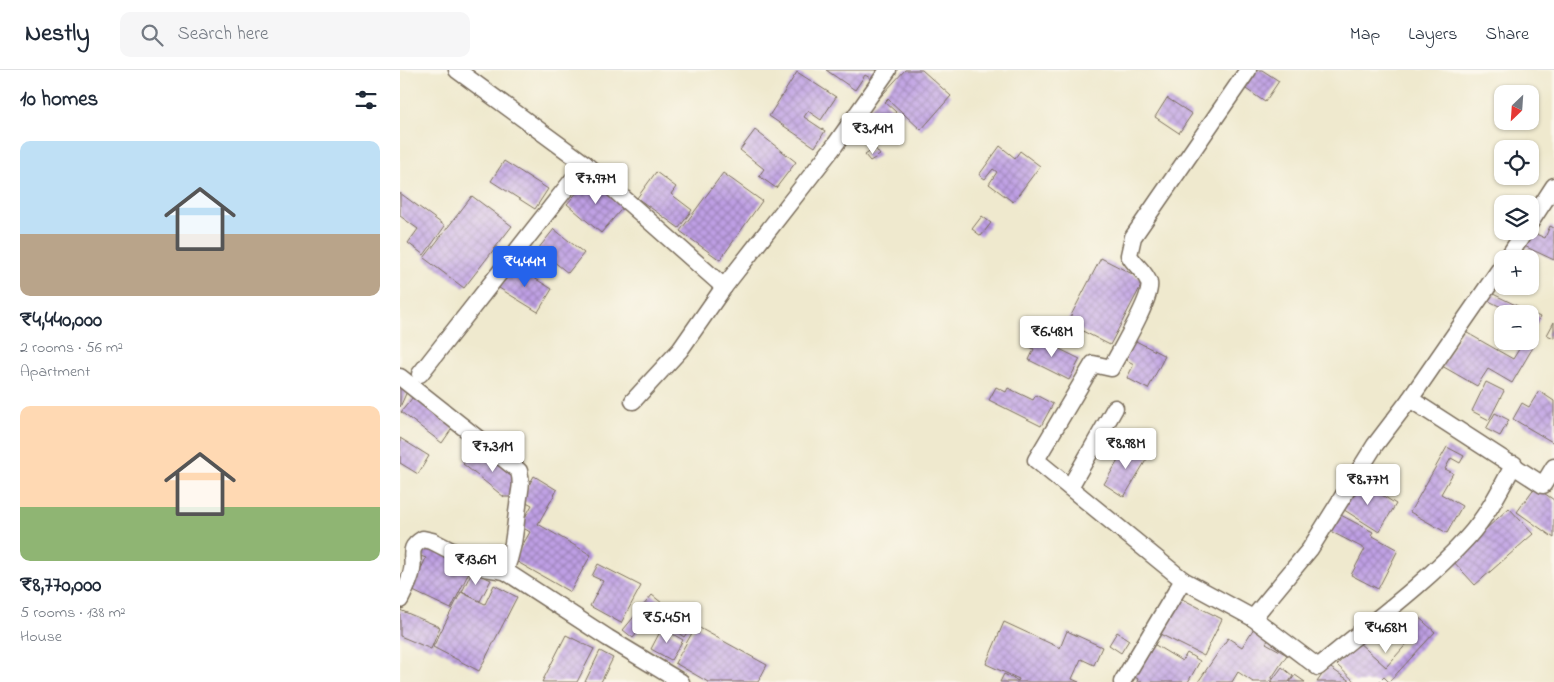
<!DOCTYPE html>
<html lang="en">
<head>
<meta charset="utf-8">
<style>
	body { margin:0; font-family:"Indie Flower",sans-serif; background:#f6f6f7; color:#1f2937; height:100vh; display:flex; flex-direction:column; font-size:19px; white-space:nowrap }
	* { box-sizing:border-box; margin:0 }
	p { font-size:16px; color:#747a83 }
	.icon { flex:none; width:28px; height:28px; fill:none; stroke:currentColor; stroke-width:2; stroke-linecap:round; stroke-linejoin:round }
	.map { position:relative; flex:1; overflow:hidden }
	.sheet { display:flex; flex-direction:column; background:#fff; width:400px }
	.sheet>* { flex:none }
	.needle { width:32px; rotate:205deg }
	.tools { position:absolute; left:1094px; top:15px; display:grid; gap:10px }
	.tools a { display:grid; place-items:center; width:45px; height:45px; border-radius:10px; background:#fff; box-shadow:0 1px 4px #0004; font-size:25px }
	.price { position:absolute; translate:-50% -42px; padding:0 11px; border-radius:5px; background:#fff; color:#222; font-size:16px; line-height:32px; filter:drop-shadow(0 1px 2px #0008) }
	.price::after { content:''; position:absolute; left:50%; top:30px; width:15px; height:11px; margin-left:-8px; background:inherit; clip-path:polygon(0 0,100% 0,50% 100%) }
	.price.active { background:#2563eb; color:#fff }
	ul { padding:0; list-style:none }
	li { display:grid; align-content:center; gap:10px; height:265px; padding:0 20px }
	li span { display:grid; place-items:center; height:155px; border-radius:10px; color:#555 }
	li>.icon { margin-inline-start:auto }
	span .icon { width:90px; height:90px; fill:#fffc; stroke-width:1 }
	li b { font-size:21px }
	h2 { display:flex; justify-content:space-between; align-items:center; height:60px; padding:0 20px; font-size:21px }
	header { display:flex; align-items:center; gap:30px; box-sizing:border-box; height:70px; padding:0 25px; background:#fff; border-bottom:1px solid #e0e1e3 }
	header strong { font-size:24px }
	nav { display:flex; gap:28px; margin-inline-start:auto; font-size:18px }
	.search { width:350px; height:45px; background:#f6f6f7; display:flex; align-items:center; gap:12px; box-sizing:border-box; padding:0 18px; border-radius:10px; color:#747a83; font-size:19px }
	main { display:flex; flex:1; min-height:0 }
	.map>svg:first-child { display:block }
	.building { fill:url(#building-cross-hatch) }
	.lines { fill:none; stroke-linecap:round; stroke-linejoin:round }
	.minor-casing { stroke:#7a6d5c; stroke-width:19 }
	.minor { stroke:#fff; stroke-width:16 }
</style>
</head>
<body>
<header>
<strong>Nestly</strong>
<div class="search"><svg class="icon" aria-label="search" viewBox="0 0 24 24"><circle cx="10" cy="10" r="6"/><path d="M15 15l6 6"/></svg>Search here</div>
<nav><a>Map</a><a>Layers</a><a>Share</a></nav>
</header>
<main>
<section class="sheet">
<h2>10 homes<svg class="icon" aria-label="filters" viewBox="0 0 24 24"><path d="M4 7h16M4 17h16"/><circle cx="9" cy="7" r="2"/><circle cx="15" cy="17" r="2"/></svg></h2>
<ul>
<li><span style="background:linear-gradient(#bfe0f5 60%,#b9a48a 0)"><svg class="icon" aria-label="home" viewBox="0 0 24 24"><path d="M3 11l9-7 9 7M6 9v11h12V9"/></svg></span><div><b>₹4,440,000</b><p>2 rooms · 56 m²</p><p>Apartment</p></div></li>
<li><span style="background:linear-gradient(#ffd9b3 65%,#8fb573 0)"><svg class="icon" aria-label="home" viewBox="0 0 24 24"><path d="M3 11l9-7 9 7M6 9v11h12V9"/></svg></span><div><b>₹8,770,000</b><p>5 rooms · 138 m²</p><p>House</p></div></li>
</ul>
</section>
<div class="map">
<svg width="1154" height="612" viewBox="0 0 1154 612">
	<defs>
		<pattern id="building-cross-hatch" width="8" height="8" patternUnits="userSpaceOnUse" patternTransform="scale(1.25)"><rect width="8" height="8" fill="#be9fe4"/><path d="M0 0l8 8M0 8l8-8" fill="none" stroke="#9c82b8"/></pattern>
	</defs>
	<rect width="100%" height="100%" fill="#fbf7ec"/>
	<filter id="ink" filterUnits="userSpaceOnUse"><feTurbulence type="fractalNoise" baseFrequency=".02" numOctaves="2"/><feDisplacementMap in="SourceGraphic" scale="10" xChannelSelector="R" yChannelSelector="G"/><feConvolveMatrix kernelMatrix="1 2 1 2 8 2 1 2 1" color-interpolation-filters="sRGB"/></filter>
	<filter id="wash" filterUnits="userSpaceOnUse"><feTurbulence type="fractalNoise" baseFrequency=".0096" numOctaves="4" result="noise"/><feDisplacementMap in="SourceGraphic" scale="20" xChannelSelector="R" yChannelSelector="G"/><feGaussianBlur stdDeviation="1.12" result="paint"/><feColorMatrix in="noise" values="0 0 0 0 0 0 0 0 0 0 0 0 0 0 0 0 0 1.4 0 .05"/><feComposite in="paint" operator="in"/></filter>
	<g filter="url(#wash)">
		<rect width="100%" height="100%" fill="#efe9ce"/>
		<g id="blocks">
			<g class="building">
				<path d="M426,0H479L472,9L465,5L455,20Z"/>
				<path d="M505,0H522L551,26L521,60L488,29L485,32L496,42L478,61L462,47Z"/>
				<path d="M850,0H862L879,11L865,32L840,15Z"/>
				<path d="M397,2L436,27L421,50L408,41L404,47L425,61L415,77L369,46Z"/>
				<path d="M767,28L792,44L779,63L755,47Z"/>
				<path d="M355,60L396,92L376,118L359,106L364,99L340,80Z"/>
				<path d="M600,76L615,88L620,81L640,96L613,132L589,114L597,102L593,99L585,109L579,105Z"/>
				<path d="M475,78L480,85L470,91L465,85Z"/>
				<path d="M104,91L148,119L135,139L91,111Z"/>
				<path d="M256,102L276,117L271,124L292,140L279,158L237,128Z"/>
				<path d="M323,103L362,131L320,190L280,161Z"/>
				<path d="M191,106L225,135L201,163L167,134Z"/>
				<path d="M0,123L45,156L24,185L8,173L18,159L0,146Z"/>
				<path d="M72,126L112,156L64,218L24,188Z"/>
				<path d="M582,146L591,153L581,166L572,159Z"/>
				<path d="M1150,156L1154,158V190L1120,174L1129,161L1145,168Z"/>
				<path d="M154,159L184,183L168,203L138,179Z"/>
				<path d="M701,188L744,210L710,275L667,253Z"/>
				<path d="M113,195L152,219L138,242L99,218Z"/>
				<path d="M1089,222L1140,247L1130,267V244H1102V255L1097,252L1103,238L1085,229Z"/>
				<path d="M1154,252V268L1147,265Z"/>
				<path d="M1062,260L1113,289L1121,276L1113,271H1129L1135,274L1112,313L1088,299L1077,316L1042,296Z"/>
				<path d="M629,264L680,289L669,310L629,290L634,279L624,274Z"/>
				<path d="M734,270L765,286L748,319L727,308L734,294L724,289Z"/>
				<path d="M1086,312L1104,321L1089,350L1072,341Z"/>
				<path d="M0,313L9,317L0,337Z"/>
				<path d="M596,317L606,322L608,318L633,330L636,325L653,334L641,356L589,330Z"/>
				<path d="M1139,321L1154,331V373L1113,349L1122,333L1129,337Z"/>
				<path d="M13,327L53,357L42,373L1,342Z"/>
				<path d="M1095,343L1109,350L1100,366L1086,359Z"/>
				<path d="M0,368L29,386L18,404L0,393Z"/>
				<path d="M728,374L748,387L724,427L704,414Z"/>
				<path d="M77,377L117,402V427H104L63,394Z"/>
				<path d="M1047,377L1064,386L1060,393L1051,388L1045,399L1053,403L1041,424L1062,436L1047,463L1010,442Z"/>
				<path d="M134,406L157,420L138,454L191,485L170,522L114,490L130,462L120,456L132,435L121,429Z"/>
				<path d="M963,413L996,434L979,462L938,436L951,416L958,420Z"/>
				<path d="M1135,417L1154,430V468L1117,442Z"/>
				<path d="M1109,438L1133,464L1075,515L1052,490Z"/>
				<path d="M937,443L973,462L971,465L998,480L978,519L951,505L965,479L928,460Z"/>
				<path d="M24,473L72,496L51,539L11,520L26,488L18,485Z"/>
				<path d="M198,494L241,516L221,553L190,536L203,511L192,506Z"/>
				<path d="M72,501L91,510L80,531L62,522Z"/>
				<path d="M94,515L117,527L79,601L33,577L61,522L85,534Z"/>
				<path d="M252,525L262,533L233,568L223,560Z"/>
				<path d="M776,526L822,549L804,586L758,563Z"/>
				<path d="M0,540L40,557L31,579L0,566Z"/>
				<path d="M279,540L295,551L284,567L268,556Z"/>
				<path d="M1015,544L1035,562L989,612L984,607L979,612H955L937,595L958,572L986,597L1011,569L992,552L998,545L1006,553Z"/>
				<path d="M604,552L660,578L667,561L702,577L694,595L681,589L672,609L679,612H600L604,604L618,611L619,609L586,594Z"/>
				<path d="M296,556L367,595L358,612H308L275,593Z"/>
				<path d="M262,558L283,570L271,590L251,579Z"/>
				<path d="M854,558L870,568L866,573L887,585L869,612H853L838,602L832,612H798L828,568L842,577Z"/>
				<path d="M717,562L729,570L721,583L709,575Z"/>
				<path d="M166,565L194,579L177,612H142Z"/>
				<path d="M752,573L782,591L787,583L800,591L788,612H737L738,609L733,606Z"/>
				<path d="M200,581L213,588L201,612H185Z"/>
				<path d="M928,596L951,612H917Z"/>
				<path d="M882,597L893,606L889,612H871Z"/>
				<path d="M895,605L905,612H890Z"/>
			</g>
		</g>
	</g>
	<g filter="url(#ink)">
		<use href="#blocks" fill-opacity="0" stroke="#7a6d5c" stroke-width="1"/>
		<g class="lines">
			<defs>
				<g id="minor">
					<path d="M57,0L185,94L324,217L435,75L488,0"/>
					<path d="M1130,153L1154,116"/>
					<path d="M1107,189L1125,161"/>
					<path d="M1102,196L1010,329L1143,415L1154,397"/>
					<path d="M20,304L185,94"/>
					<path d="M0,307L119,401C123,417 119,420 118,436C114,462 115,475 105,501L208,568L281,612"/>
					<path d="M1010,329L975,375L910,479L853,548L918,597C968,555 1023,516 1067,468C1087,446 1100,420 1114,394"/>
					<path d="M233,331L280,280L324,217"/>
					<path d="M670,417L715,338"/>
					<path d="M783,510L853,548"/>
					<path d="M0,530C5,520 10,511 12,500C15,485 6,479 23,469L32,471L85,498L105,501"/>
					<path d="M722,612L783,510L636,390L693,294L711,298C719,283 753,226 749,213C746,202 734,195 729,185L733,167L848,0"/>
				</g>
			</defs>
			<use href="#minor" class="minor-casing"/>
			<use href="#minor" class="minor"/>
		</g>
	</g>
</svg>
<div class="tools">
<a><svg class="needle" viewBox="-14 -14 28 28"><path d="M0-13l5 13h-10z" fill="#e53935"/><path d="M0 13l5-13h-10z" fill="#747a83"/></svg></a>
<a><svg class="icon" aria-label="locate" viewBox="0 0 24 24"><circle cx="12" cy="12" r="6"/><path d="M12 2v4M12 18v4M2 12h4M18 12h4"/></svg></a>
<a><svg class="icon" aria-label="layers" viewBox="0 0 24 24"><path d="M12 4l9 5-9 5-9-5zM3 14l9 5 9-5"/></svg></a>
<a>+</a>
<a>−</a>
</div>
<b class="price" style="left:473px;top:85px">₹3.14M</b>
<b class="price" style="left:196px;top:135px">₹7.97M</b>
<b class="price active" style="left:125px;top:218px">₹4.44M</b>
<b class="price" style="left:652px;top:288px">₹6.48M</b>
<b class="price" style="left:726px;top:400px">₹8.98M</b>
<b class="price" style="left:93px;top:403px">₹7.31M</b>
<b class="price" style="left:968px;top:436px">₹8.77M</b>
<b class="price" style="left:76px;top:516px">₹13.6M</b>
<b class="price" style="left:267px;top:574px">₹5.45M</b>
<b class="price" style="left:986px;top:584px">₹4.68M</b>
</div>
</main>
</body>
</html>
